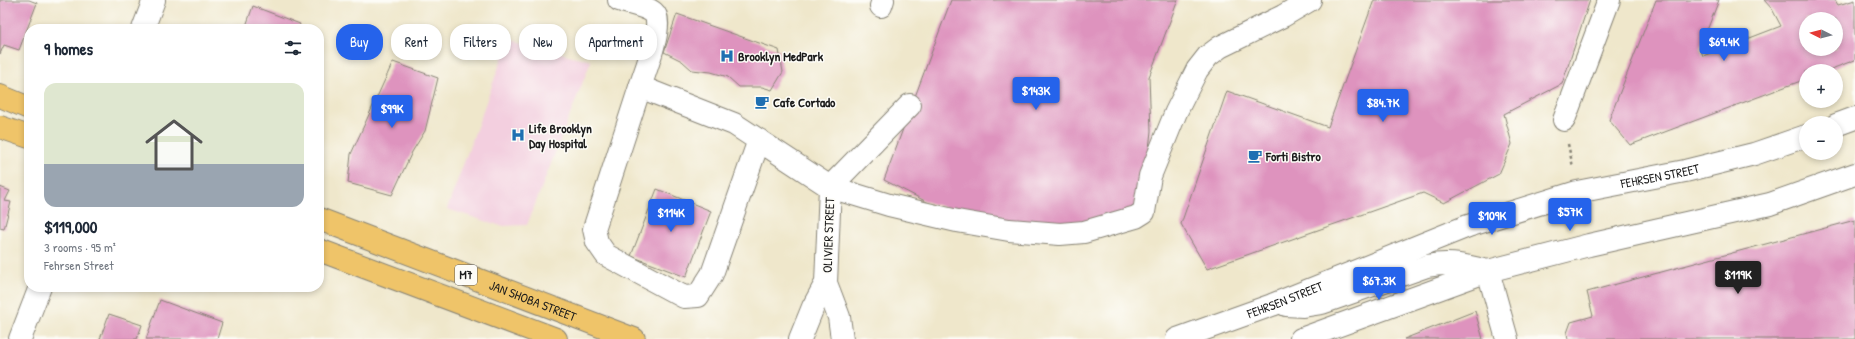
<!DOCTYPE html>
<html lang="en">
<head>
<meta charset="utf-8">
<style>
	body { margin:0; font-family:"Patrick Hand",sans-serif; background:#f2f2f3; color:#1f2937; height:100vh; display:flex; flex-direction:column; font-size:15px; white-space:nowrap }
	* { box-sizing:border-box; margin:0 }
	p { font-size:13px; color:#747a83 }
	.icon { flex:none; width:22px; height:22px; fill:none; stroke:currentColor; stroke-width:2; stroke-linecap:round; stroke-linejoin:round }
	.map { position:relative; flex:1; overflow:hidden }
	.details { position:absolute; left:24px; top:24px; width:300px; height:268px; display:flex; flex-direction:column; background:#fff; border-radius:16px; box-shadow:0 2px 6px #0003 }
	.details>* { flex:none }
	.hud { position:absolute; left:336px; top:24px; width:380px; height:36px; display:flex; gap:8px }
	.needle { width:26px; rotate:276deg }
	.buttons { position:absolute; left:1799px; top:12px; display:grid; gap:8px }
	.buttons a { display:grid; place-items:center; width:44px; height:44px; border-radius:50%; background:#fff; box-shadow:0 2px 6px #0003; font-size:20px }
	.price { position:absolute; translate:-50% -34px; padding:0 9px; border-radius:4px; background:#2563eb; color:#fff; font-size:13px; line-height:26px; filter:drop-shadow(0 1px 2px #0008) }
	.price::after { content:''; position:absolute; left:50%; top:24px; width:12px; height:9px; margin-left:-6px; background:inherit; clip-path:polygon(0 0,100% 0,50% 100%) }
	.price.on { background:#222; color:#fff }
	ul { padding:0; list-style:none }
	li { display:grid; align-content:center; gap:8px; height:212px; padding:0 20px }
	li span { display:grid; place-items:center; height:124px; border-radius:12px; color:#555 }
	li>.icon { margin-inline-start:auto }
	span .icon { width:72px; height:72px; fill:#fffc; stroke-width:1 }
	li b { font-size:17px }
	h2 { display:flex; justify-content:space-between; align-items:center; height:48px; padding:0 20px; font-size:17px }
	.chip { padding:0 14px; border-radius:16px; background:#fff; box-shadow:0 2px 6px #0003; font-size:14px; line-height:36px }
	.chip.on { background:#2563eb; color:#fff }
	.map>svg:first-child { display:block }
	.built { fill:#f3cfdf }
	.building { fill:#de93be; fill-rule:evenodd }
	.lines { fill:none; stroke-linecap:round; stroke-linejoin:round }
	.minor-casing { stroke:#868274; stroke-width:24 }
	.major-casing { stroke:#868274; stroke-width:24 }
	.path { stroke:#868274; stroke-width:2.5; stroke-dasharray:3 3; stroke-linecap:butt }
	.minor { stroke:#fff; stroke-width:22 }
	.major { stroke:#efc469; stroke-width:22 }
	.labels { text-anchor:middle; stroke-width:3; stroke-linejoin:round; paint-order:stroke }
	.shield { fill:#fdfcf7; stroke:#605f5e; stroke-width:1 }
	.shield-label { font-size:12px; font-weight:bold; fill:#1c1c1c }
	.poi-label { font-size:13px; font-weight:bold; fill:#1c1c1c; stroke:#fdfcf7; text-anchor:start }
	.street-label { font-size:13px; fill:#1c1c1c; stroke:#fdfcf7 }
</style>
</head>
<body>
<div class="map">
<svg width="1855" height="339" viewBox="0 0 1855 339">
	<rect width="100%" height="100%" fill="#fdfcf7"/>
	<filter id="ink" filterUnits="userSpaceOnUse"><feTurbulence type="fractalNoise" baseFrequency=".025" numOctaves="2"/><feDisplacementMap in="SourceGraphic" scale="8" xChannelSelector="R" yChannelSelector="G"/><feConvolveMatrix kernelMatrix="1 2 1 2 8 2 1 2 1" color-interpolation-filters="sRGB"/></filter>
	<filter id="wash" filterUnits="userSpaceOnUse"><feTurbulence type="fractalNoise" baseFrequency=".012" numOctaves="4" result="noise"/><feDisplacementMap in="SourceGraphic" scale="16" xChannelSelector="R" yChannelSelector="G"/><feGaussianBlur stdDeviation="0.9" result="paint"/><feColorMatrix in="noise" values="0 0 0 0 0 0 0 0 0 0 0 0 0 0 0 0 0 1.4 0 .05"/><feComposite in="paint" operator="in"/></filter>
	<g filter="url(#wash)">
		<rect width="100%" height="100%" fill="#efe7cb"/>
		<path class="built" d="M509,39L591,61L527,225L501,226L447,209Z"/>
		<g id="blocks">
			<g class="building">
				<path d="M0,0H29L37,3L19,50L4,45L0,54Z"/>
				<path d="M951,0H1178L1149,77L1151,131L1142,212L1076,230L1008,224L929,203L884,180Z"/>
				<path d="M1374,0H1590L1562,84L1504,114L1512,144L1499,174L1444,203L1423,193L1207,269L1181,224L1227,91L1328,127Z"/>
				<path d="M1656,0H1719L1700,48L1703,56L1781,26L1772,9L1764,0H1835L1838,5L1855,0V60L1826,71H1806V79L1630,145L1609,120ZM1806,19H1836V49H1806Z"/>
				<path d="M253,6L300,24L298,29H245Z"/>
				<path d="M677,14L779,50L783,72L772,90L762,87H739L728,77L711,72L692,70L682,61L664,52Z"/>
				<path d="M393,62L438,78L425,131L412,152L392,195L348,183L351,154Z"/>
				<path d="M0,187L10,191L5,201L11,202L4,229L0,228Z"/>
				<path d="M657,189L711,211L686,277L631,256Z"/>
				<path d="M1855,220V339H1568L1567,333L1571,322L1593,316L1587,292Z"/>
				<path d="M160,300L222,323L217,339H146Z"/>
				<path d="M1475,311L1483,339H1404Z"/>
				<path d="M109,314L142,325L137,339H100Z"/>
			</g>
		</g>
	</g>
	<g filter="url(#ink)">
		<use href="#blocks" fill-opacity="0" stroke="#868274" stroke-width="1"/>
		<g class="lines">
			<defs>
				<g id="minor">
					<path d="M619,0C630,4 646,6 654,13C665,22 644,74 640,87"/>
					<path d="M881,6L883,0"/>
					<path d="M143,29L154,0"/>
					<path d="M1564,120L1609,0"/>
					<path d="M1836,125L1855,118"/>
					<path d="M759,140L712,274L698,296L684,297L606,255L597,242L594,229L640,87L734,124L830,187L889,205L957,221L1009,230L1060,234L1084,232L1136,217L1144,212L1150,176L1176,112L1197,70L1208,56L1220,47L1283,16L1310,0"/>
					<path d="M830,187L826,283L839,317L842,339"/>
					<path d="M830,187L910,105"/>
					<path d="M1286,305L1303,306L1322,303L1427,266C1451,261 1464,266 1488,271L1507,339"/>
					<path d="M20,339L40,287"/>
					<path d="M800,339L813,307L826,283"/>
					<path id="s1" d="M1177,339L1272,305L1468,226L1577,192L1685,171L1754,154L1806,136"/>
					<path d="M1301,339L1488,271L1589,245L1770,204L1855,174"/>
				</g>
				<g id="major">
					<path d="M0,96L29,108"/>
					<path d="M0,127L29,137"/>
					<path id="s2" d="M319,219L634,339"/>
					<path d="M319,250L556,339"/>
				</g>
			</defs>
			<use href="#minor" class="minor-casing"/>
			<use href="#major" class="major-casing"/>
			<path class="path" d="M1568,144L1573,167"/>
			<use href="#minor" class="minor"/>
			<use href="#major" class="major"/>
		</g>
	</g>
	<defs>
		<symbol id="hospital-bare" viewBox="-9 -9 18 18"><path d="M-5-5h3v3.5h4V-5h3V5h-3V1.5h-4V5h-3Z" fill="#1f6fb2" stroke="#fdfcf7" stroke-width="2.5" paint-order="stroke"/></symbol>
		<symbol id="cafe-bare" viewBox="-9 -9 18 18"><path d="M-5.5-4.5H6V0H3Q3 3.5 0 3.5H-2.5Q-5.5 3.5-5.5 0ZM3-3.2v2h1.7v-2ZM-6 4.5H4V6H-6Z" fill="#1f6fb2" stroke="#fdfcf7" stroke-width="2.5" paint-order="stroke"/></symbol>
	</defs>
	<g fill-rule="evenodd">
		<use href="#hospital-bare" x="717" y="46" width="20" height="20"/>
		<use href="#cafe-bare" x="752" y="92" width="20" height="20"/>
		<use href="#hospital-bare" x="508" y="125" width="20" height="20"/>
		<use href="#cafe-bare" x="1245" y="146" width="20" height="20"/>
	</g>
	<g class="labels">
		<rect class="shield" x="455" y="265" width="22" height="20" rx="3"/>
		<g class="shield-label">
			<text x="466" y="279">M7</text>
		</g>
		<g class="poi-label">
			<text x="738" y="61">Brooklyn MedPark</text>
			<text x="773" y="107">Cafe Cortado</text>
			<text x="529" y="133">Life Brooklyn<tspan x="529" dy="15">Day Hospital</tspan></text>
			<text x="1266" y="161">Forti Bistro</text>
		</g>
		<g class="street-label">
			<text dy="5" stroke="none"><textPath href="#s1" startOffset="511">FEHRSEN STREET</textPath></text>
			<text transform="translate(828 235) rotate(-88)" y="5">OLIVIER STREET</text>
			<text dy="5" stroke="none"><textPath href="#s1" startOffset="115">FEHRSEN STREET</textPath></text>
			<text dy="5" stroke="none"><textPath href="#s2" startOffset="229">JAN SHOBA STREET</textPath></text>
		</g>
	</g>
</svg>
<div class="buttons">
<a><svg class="needle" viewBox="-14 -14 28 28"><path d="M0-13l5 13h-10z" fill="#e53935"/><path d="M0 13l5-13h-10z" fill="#747a83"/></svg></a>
<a>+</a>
<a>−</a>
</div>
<b class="price" style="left:1724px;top:62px">$69.4K</b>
<b class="price" style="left:1036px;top:111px">$143K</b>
<b class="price" style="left:1383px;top:123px">$84.7K</b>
<b class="price" style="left:392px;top:129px">$99K</b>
<b class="price" style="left:1570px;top:232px">$57K</b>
<b class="price" style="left:671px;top:233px">$114K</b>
<b class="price" style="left:1492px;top:236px">$109K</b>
<b class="price on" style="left:1738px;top:295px">$119K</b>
<b class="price" style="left:1379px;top:301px">$67.3K</b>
<div class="hud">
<a class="chip on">Buy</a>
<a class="chip">Rent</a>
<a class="chip">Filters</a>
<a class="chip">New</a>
<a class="chip">Apartment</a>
</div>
<section class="details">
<h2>9 homes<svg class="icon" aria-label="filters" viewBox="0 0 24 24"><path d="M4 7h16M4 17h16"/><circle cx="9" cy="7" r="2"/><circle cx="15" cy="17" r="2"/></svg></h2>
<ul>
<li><span style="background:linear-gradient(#dfe7d0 65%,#9aa5b1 0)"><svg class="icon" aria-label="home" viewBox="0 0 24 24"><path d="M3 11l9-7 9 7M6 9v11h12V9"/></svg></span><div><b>$119,000</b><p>3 rooms · 95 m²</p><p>Fehrsen Street</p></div></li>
</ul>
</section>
</div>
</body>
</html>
